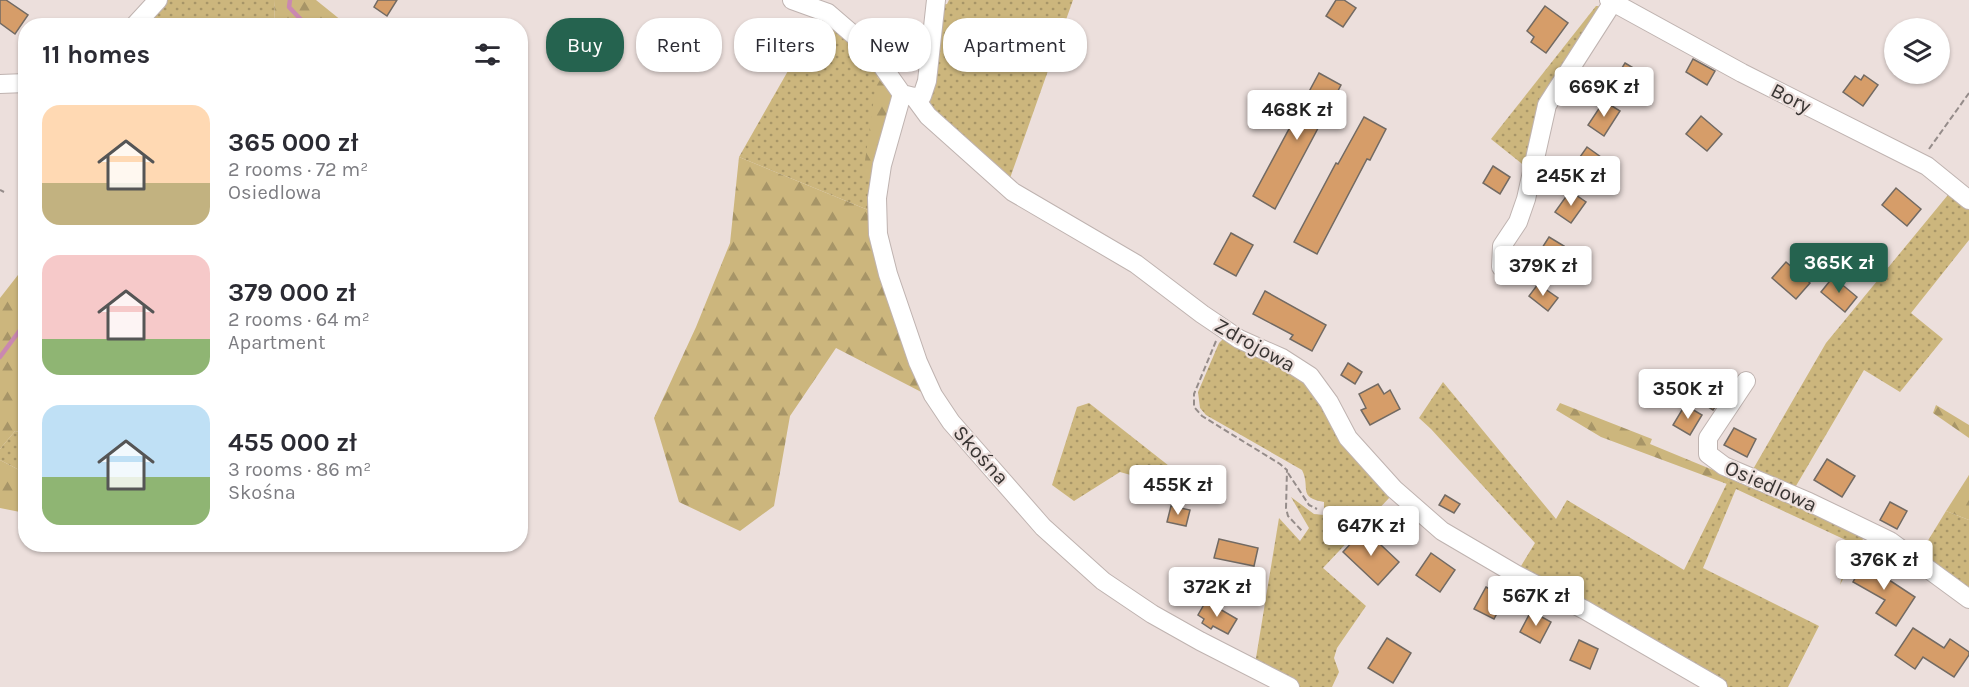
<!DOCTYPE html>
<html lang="en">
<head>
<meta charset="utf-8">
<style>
	body { margin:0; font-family:Karla,sans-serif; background:#f7f7f7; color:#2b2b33; height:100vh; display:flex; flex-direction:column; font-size:22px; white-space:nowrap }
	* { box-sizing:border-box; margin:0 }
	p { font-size:20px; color:#7c7c81 }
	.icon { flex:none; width:33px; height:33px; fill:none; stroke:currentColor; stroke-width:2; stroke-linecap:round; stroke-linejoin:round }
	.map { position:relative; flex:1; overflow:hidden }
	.sheet { position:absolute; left:18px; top:18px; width:510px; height:534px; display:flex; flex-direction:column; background:#fff; border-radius:24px; box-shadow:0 2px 4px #0004 }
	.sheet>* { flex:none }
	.hud { position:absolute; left:546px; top:18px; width:570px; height:54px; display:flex; gap:12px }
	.buttons { position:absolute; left:1884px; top:18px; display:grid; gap:12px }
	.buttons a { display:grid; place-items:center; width:66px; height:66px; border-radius:50%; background:#fff; box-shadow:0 2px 4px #0004; font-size:30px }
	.price { position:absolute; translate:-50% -51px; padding:0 14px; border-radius:6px; background:#fff; color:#222; font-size:20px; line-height:39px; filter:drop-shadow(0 2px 3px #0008) }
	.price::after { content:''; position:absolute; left:50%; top:36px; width:18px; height:14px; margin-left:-9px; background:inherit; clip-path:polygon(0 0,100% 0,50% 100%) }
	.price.selected { background:#25634f; color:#fff }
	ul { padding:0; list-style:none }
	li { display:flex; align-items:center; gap:18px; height:150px; padding:0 24px }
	li span { display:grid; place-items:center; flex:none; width:168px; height:120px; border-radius:18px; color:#555 }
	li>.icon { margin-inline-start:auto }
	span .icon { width:72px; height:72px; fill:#fffc; stroke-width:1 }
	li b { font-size:26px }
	h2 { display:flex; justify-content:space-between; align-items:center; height:72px; padding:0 24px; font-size:26px }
	.tag { padding:0 21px; border-radius:24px; background:#fff; box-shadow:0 2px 4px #0004; font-size:21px; line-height:54px }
	.tag.selected { background:#25634f; color:#fff }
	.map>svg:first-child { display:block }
	.grass { fill:url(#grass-dots) }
	.forest { fill:url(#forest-firs) }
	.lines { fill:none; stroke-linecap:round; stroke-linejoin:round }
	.stream { stroke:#ca88b1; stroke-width:4.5 }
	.building { fill:#d69d69; stroke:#726a63; stroke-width:1.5 }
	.minor-casing { stroke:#bfb3b0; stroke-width:20 }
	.path { stroke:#958c8a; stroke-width:2; stroke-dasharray:6 3; stroke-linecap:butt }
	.minor { stroke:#fff; stroke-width:18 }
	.labels { text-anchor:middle; stroke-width:4.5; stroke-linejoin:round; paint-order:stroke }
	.street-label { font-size:21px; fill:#393533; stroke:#ecdfdc }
</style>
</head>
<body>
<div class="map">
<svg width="1969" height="687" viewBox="0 0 1969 687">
	<defs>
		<pattern id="grass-dots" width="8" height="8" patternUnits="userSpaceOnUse" patternTransform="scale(1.5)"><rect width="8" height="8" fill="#ccb67d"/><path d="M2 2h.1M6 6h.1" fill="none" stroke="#a79567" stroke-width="1.8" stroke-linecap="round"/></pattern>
		<pattern id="forest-firs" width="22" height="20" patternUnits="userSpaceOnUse" patternTransform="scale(1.5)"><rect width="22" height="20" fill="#ccb67d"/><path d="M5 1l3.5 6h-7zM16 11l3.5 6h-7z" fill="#a79567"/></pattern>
	</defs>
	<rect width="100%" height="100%" fill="#ecdfdc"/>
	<g class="grass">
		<path d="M163,0H274L275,25L140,26Z"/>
		<path d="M949,0H1073L1009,181L926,104L939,5L947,4Z"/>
		<path d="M1596,6H1600L1526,167L1491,139Z"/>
		<path d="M821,13L867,51L895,98L877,77L876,182L873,212L739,157Z"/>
		<path d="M1952,190L1969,205V240L1911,313L1943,339L1900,392L1864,370L1793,491L1752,471L1826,343Z"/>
		<path d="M1223,339L1306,378L1390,497L1323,568L1366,606L1337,648L1334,658L1339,672L1332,687H1297L1255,664L1279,518L1300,541L1309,528L1291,497L1314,514L1324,515V502C1297,497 1311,488 1302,470L1206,415L1200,408L1198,392L1219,343Z"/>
		<path d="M1443,382L1556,519L1567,500L1684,570L1730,477L1865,535L1840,585L1850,542L1736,489L1703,568L1819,626L1788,687H1722L1518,571L1535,543L1431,429L1419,418Z"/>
		<path d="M1089,403L1192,484L1191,492L1120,472L1074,501L1052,485L1077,407Z"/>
		<path d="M15,431L25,433V473L0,460V449Z"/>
		<path d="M1946,511L1969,520V593L1918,557Z"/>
	</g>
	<g class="forest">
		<path d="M274,0H316L347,25H275Z"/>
		<path d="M877,77L895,98L876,182L863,175Z"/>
		<path d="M739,157L873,212L929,396L836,348L790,416L774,506L740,531L679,502L654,418L696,327L730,243Z"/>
		<path d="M25,266V433L15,431L0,449V298Z"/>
		<path d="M1560,403L1652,439L1650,444L1730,477L1727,484L1601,437L1556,410Z"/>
		<path d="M1936,405L1969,425V438L1933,413Z"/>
		<path d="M0,460L25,473V513L0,508Z"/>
		<path d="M1969,475V520L1946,511Z"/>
	</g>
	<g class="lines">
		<g class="stream">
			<path d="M290,0L289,7L307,26"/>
			<path d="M0,357L26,322"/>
		</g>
	</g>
	<g class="building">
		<path d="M0,0H6L28,15L15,34L0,23Z"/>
		<path d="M378,0H397L387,16L374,7Z"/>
		<path d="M1336,0H1344L1356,8L1343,27L1326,16Z"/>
		<path d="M1545,6L1568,23L1546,53L1531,42L1534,37L1527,31Z"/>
		<path d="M1693,59L1715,71L1707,85L1686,72Z"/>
		<path d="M1625,63L1640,72L1630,89L1615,79Z"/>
		<path d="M1319,73L1341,85L1275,209L1253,196Z"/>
		<path d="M1580,74L1594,83L1587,94L1573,85Z"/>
		<path d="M1864,75L1878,85L1863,106L1843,92L1855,76L1861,80Z"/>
		<path d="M1604,101L1620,111L1604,136L1588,125Z"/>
		<path d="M1701,116L1722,134L1707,151L1686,134Z"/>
		<path d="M1364,117L1386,129L1370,160L1367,159L1317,254L1294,242L1336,163L1338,164Z"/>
		<path d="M1587,147L1605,160L1592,177L1575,164Z"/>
		<path d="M1493,166L1510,177L1500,194L1483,183Z"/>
		<path d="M1896,188L1921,209L1907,226L1882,205Z"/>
		<path d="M1570,191L1586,202L1571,223L1555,212Z"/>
		<path d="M1231,233L1253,245L1236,276L1214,264Z"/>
		<path d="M1549,237L1564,246L1550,268L1535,259Z"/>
		<path d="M1786,262L1810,283L1796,299L1772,278Z"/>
		<path d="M1833,277L1857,297L1845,312L1821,292Z"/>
		<path d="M1538,284L1558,298L1548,311L1529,296Z"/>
		<path d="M1265,291L1326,325L1312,351L1290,339L1293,335L1253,314Z"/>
		<path d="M1348,363L1362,372L1355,384L1341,375Z"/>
		<path d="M1378,384L1384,394L1390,390L1400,409L1370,425L1361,410L1366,408L1359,394Z"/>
		<path d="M1708,393L1720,400L1713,410L1702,403Z"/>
		<path d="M1685,405L1702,415L1690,435L1673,425Z"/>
		<path d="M1734,428L1756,439L1747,457L1724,445Z"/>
		<path d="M1827,459L1855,476L1842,497L1814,480Z"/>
		<path d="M1445,495L1460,504L1454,513L1439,505Z"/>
		<path d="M1890,502L1907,511L1897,529L1880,520Z"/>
		<path d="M1171,506L1190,510L1186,526L1167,522Z"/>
		<path d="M1364,529L1399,562L1378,585L1343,552Z"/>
		<path d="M1219,539L1258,548L1254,566L1214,558Z"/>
		<path d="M1431,553L1455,570L1440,592L1416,575Z"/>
		<path d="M1867,557L1888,569L1883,576L1915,597L1896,626L1876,613L1885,600L1853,582Z"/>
		<path d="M1486,587L1505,598L1494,619L1474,609Z"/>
		<path d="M1206,601L1237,619L1228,634L1213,626L1211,629L1202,623L1204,619L1198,615Z"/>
		<path d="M1531,611L1551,622L1540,643L1520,632Z"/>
		<path d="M1913,628L1944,648L1950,639L1969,652V655L1954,677L1923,657L1915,669L1895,655Z"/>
		<path d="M1387,638L1411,653L1393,683L1368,668Z"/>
		<path d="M1579,640L1598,649L1590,669L1570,660Z"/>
	</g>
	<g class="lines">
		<defs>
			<g id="minor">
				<path d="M792,0L828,13L871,50L902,94L914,97L928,116L1013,192L1136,264L1202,314L1239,339L1282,358L1310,376L1329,402L1348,438L1394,489L1442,531L1517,575L1585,610L1718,687"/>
				<path d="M1609,0L1742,73L1927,166L1969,200"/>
				<path d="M134,26L158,0"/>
				<path d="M0,84L26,83"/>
				<path d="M902,94L882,165L877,198L878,234L888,274L902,315L918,362L933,395L951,422L1043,527L1103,581L1152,614L1200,641L1290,687"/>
				<path d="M914,97L922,96L927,81L936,0"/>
				<path d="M1501,267L1502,246L1518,222L1526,199L1547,105L1613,2"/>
				<path d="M1746,381L1708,438V454L1724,466L1809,502L1890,541L1969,599"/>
			</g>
		</defs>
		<use href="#minor" class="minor-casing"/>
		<g class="path">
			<path d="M1929,149L1969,93"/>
			<path d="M0,190L4,192"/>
			<path d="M1216,341L1194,394V407L1202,416L1280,464L1287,470L1286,508L1288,516L1302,531"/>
			<path d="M1288,473L1309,505L1317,509"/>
		</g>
		<use href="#minor" class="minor"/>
	</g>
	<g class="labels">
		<g class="street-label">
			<text transform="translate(1791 98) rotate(27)" y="7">Bory</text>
			<text transform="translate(1255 345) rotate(29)" y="7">Zdrojowa</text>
			<text transform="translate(981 455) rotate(48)" y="7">Skośna</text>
			<text transform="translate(1771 486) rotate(24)" y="7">Osiedlowa</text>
		</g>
	</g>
</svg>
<div class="buttons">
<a><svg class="icon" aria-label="layers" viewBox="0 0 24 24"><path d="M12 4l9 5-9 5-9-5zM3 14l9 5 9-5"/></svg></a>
</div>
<b class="price" style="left:1604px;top:118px">669K zł</b>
<b class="price" style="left:1297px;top:141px">468K zł</b>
<b class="price" style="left:1571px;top:207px">245K zł</b>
<b class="price selected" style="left:1839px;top:294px">365K zł</b>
<b class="price" style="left:1543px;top:297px">379K zł</b>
<b class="price" style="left:1688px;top:420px">350K zł</b>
<b class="price" style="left:1178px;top:516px">455K zł</b>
<b class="price" style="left:1371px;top:557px">647K zł</b>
<b class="price" style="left:1884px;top:591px">376K zł</b>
<b class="price" style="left:1217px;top:618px">372K zł</b>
<b class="price" style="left:1536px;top:627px">567K zł</b>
<div class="hud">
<a class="tag selected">Buy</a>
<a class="tag">Rent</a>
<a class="tag">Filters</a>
<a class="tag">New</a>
<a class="tag">Apartment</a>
</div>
<section class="sheet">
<h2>11 homes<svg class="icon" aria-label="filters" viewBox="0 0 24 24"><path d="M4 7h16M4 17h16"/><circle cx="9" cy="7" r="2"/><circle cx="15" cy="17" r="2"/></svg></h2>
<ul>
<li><span style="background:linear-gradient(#ffd9b3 65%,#c2b280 0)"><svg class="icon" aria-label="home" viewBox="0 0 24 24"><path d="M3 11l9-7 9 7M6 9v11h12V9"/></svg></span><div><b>365 000 zł</b><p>2 rooms · 72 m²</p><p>Osiedlowa</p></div></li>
<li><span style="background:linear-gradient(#f6c9c9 70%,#8fb573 0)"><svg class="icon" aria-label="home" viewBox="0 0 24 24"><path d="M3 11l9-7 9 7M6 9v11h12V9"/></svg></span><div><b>379 000 zł</b><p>2 rooms · 64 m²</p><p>Apartment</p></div></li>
<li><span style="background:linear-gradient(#bfe0f5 60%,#8fb573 0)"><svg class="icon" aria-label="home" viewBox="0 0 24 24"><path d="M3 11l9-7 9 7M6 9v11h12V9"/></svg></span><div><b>455 000 zł</b><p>3 rooms · 86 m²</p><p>Skośna</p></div></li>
</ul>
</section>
</div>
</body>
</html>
